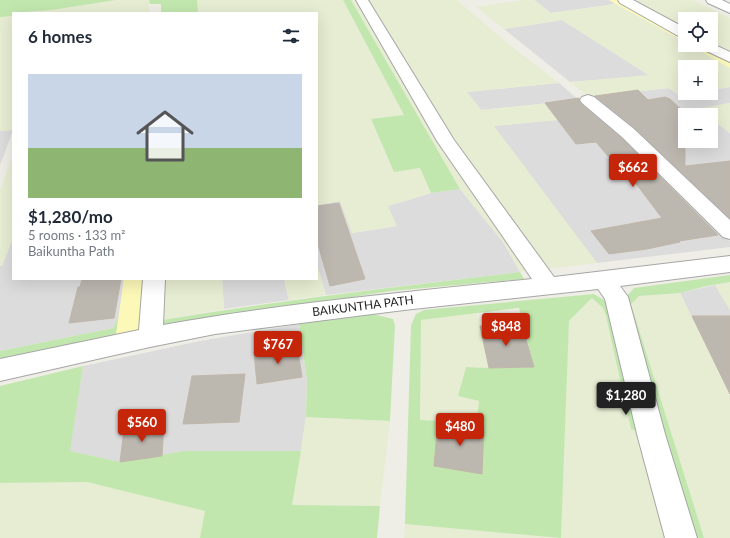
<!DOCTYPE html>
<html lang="en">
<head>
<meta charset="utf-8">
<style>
	body { margin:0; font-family:Lato,sans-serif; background:#f2f2f3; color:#1f2937; height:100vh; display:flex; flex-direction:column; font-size:15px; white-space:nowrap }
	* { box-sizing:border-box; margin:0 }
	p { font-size:13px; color:#747a83 }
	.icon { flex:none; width:22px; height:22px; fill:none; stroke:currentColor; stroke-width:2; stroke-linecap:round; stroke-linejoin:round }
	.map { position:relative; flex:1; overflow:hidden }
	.panel { position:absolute; left:12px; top:12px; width:306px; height:268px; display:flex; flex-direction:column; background:#fff; border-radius:0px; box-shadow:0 4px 16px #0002 }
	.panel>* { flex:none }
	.buttons { position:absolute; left:678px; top:12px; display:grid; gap:8px }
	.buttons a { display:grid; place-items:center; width:40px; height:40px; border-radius:0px; background:#fff; box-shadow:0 4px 16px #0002; font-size:20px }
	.price { position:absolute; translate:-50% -34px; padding:0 9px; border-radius:4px; background:#c52509; color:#fff; font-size:13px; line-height:26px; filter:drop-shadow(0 1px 2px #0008) }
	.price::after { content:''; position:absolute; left:50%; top:24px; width:12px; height:9px; margin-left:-6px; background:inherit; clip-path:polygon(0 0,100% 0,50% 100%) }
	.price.selected { background:#222; color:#fff }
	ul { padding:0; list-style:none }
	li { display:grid; align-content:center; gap:8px; height:212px; padding:0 16px }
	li+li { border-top:1px solid #e0e1e3 }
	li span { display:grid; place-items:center; height:124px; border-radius:0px; color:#555 }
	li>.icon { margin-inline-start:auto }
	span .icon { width:72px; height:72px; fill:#fffc; stroke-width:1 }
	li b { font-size:17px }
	h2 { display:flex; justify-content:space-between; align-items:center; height:48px; padding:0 16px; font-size:17px }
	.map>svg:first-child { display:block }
	.residential { fill:#dddcdc }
	.farmland { fill:#e7edd2 }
	.grass { fill:#c2e7ae; fill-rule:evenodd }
	.sand { fill:#fcf8b8 }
	.building { fill:#bcb7af; stroke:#c1b7a9 }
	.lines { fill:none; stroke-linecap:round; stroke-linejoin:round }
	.street-casing { stroke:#a6a6a6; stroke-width:2 }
	.street { fill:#fff; fill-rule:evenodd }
	.labels { text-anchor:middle; stroke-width:3; stroke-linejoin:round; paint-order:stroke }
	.street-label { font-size:12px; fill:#1f1f1f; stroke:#fff }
</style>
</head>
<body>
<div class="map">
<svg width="730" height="538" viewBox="0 0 730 538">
	<rect width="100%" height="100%" fill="#efeee6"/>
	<g class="residential">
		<path d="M534,0H609L615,4L551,13Z"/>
		<path d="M562,20L650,76L570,82L504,29Z"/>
		<path d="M559,83L579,100L481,110L467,92Z"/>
		<path d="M730,87V103L698,109L706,115H685V141H711V119L730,133V223L589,97L669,88L679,95L692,93H711V90Z"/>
		<path d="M599,116L621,134L730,241V247L597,263L493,126Z"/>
		<path d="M13,130L4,155L0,165V131Z"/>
		<path d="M460,189L503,242L520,272L326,295L317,265V205L340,201L353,233L396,226L388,206L431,193Z"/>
		<path d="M11,243H13V279H124L119,317L113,328L0,351V266H2Z"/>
		<path d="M222,279H284L289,300L224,309Z"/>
		<path d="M715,285L730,310V395L680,293Z"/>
		<path d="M299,324L307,380L306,417L301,451H184L120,462L69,451L83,366L200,341Z"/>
	</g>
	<g class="farmland">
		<path d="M116,0H149L150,13H26Z"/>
		<path d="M197,0H343L404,115L371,120L394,171L420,168L431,193L388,206L397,226L352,233L340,201L317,205V13H198Z"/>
		<path d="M351,0H457L511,46L559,83L467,92L481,110L579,100L599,116L494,126L597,263L520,272L503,242L460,189L454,178Z"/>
		<path d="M522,0H534L551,13L615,4L685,42V45H690L730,68V87L711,90V67H685V93H692L679,95L668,88L589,97L570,82L649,75L562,20L504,29L476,7Z"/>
		<path d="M621,0H693L730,18V60L711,45V19H685V35Z"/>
		<path d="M13,16V130L0,131V17Z"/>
		<path d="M730,103V133L711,119V115H706L698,109Z"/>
		<path d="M13,156V243H11L2,266H0V190Z"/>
		<path d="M317,265L326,295L289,300L284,279H317Z"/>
		<path d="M142,279H222L224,309L150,322L141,321L140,315Z"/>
		<path d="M730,282V310L715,285Z"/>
		<path d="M680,293L730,395V538H704L631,304L639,296Z"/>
		<path d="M592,298L603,308L606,316L631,429L640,432L668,538H561L569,321Z"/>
		<path d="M477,313L489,368L466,367L458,396L479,401L476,426L420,420L421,320Z"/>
		<path d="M306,417L390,421L380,506L292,505Z"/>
		<path d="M87,482L205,511L200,538H0V483Z"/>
		<path d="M405,524L544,536L553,538H404Z"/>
	</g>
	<g class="grass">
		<path d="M0,0H116L51,10L13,13V16L0,17Z"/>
		<path d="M149,0H212H197L198,13H161V4H150Z"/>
		<path d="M343,0H351L460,189L431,193L420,168L394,172L371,119L404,115Z"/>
		<path d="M520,272L524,279L391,291L147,329L150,322C273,301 396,287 520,272Z"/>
		<path d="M730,275V282L707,286L680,293L639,296L631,304L704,538H694L635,343L627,296L634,288Z"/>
		<path d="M594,294L604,300L613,317L640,432L631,429L606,316L603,308L592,298L569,321L561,538L405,524L411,325L416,314L424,310ZM519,308L534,367L489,368L466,367L458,396L479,401L476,426L484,428L482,473L438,421L420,420L421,320Z"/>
		<path d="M120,315L116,334L0,359V351L113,328Z"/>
		<path d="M365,315H377L393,319L395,325L390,421L306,417L307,380L299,324Z"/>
		<path d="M83,366L70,451L120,462L184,451H301L292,505L380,506L377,538H200L205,511L87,482L0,483V386Z"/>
	</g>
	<g class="sand">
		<path d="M609,0H621L685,35V42Z"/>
		<path d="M690,45H704L730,60V68Z"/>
		<path d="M124,279H142L140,315L147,329L116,334Z"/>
	</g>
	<g class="building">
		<path d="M638,90L648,100L665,97L670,99L685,113V166L730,161V218L635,128L595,96Z"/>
		<path d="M579,98V101L581,104L621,138L718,235L679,241L680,242L647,249L609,254L591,231L662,218L615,156H608L596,142L576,144L545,103Z"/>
		<path d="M339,203L365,279L330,286L317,241V206Z"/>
		<path d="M82,279H121L114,318L69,323L78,287H80Z"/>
		<path d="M692,316H730V394Z"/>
		<path d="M522,325L534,367L489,368L480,326Z"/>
		<path d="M297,345L302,377L257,384L254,352Z"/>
		<path d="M245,374L239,422L183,424L192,376Z"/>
		<path d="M438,421L484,428L482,474L434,466Z"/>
		<path d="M164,424L162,456L120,462L124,429Z"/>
	</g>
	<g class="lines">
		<defs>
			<g id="street">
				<path d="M356,0H368L454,140L554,277L730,256V272L620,286L628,297L665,434L697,538H665L637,434L605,299L598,289L404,310L215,334L150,347L0,381V359L139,330L143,279H165L163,325C285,303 409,292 532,279L437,141Z"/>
				<path d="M618,0H633L685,28V38L680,37L620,3Z"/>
				<path d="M706,0H722L730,4V13L708,3Z"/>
				<path d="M711,43L730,52V62L700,48L698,45H711Z"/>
				<path d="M588,95L594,97L634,129L730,220V239L723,237L622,137L582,103L580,100L582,97Z"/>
			</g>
		</defs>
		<use href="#street" class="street-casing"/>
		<use href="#street" class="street"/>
	</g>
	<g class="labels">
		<g class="street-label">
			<text transform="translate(363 306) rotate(-7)" y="4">BAIKUNTHA PATH</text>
		</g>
	</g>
</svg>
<div class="buttons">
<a><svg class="icon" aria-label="locate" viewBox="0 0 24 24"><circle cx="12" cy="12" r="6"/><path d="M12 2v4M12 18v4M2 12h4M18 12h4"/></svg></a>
<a>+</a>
<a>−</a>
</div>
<b class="price" style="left:633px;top:188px">$662</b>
<b class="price" style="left:506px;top:347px">$848</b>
<b class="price" style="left:278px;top:365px">$767</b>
<b class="price selected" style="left:626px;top:416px">$1,280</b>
<b class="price" style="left:142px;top:443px">$560</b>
<b class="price" style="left:460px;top:447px">$480</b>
<section class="panel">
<h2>6 homes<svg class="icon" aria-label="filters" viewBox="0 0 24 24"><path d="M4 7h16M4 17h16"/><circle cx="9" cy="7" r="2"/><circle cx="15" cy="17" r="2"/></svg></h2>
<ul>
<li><span style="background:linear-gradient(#c9d6e8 60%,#8fb573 0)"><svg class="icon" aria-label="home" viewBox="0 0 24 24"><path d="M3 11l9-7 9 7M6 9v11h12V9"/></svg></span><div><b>$1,280/mo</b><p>5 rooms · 133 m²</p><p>Baikuntha Path</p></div></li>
</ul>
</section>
</div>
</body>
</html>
